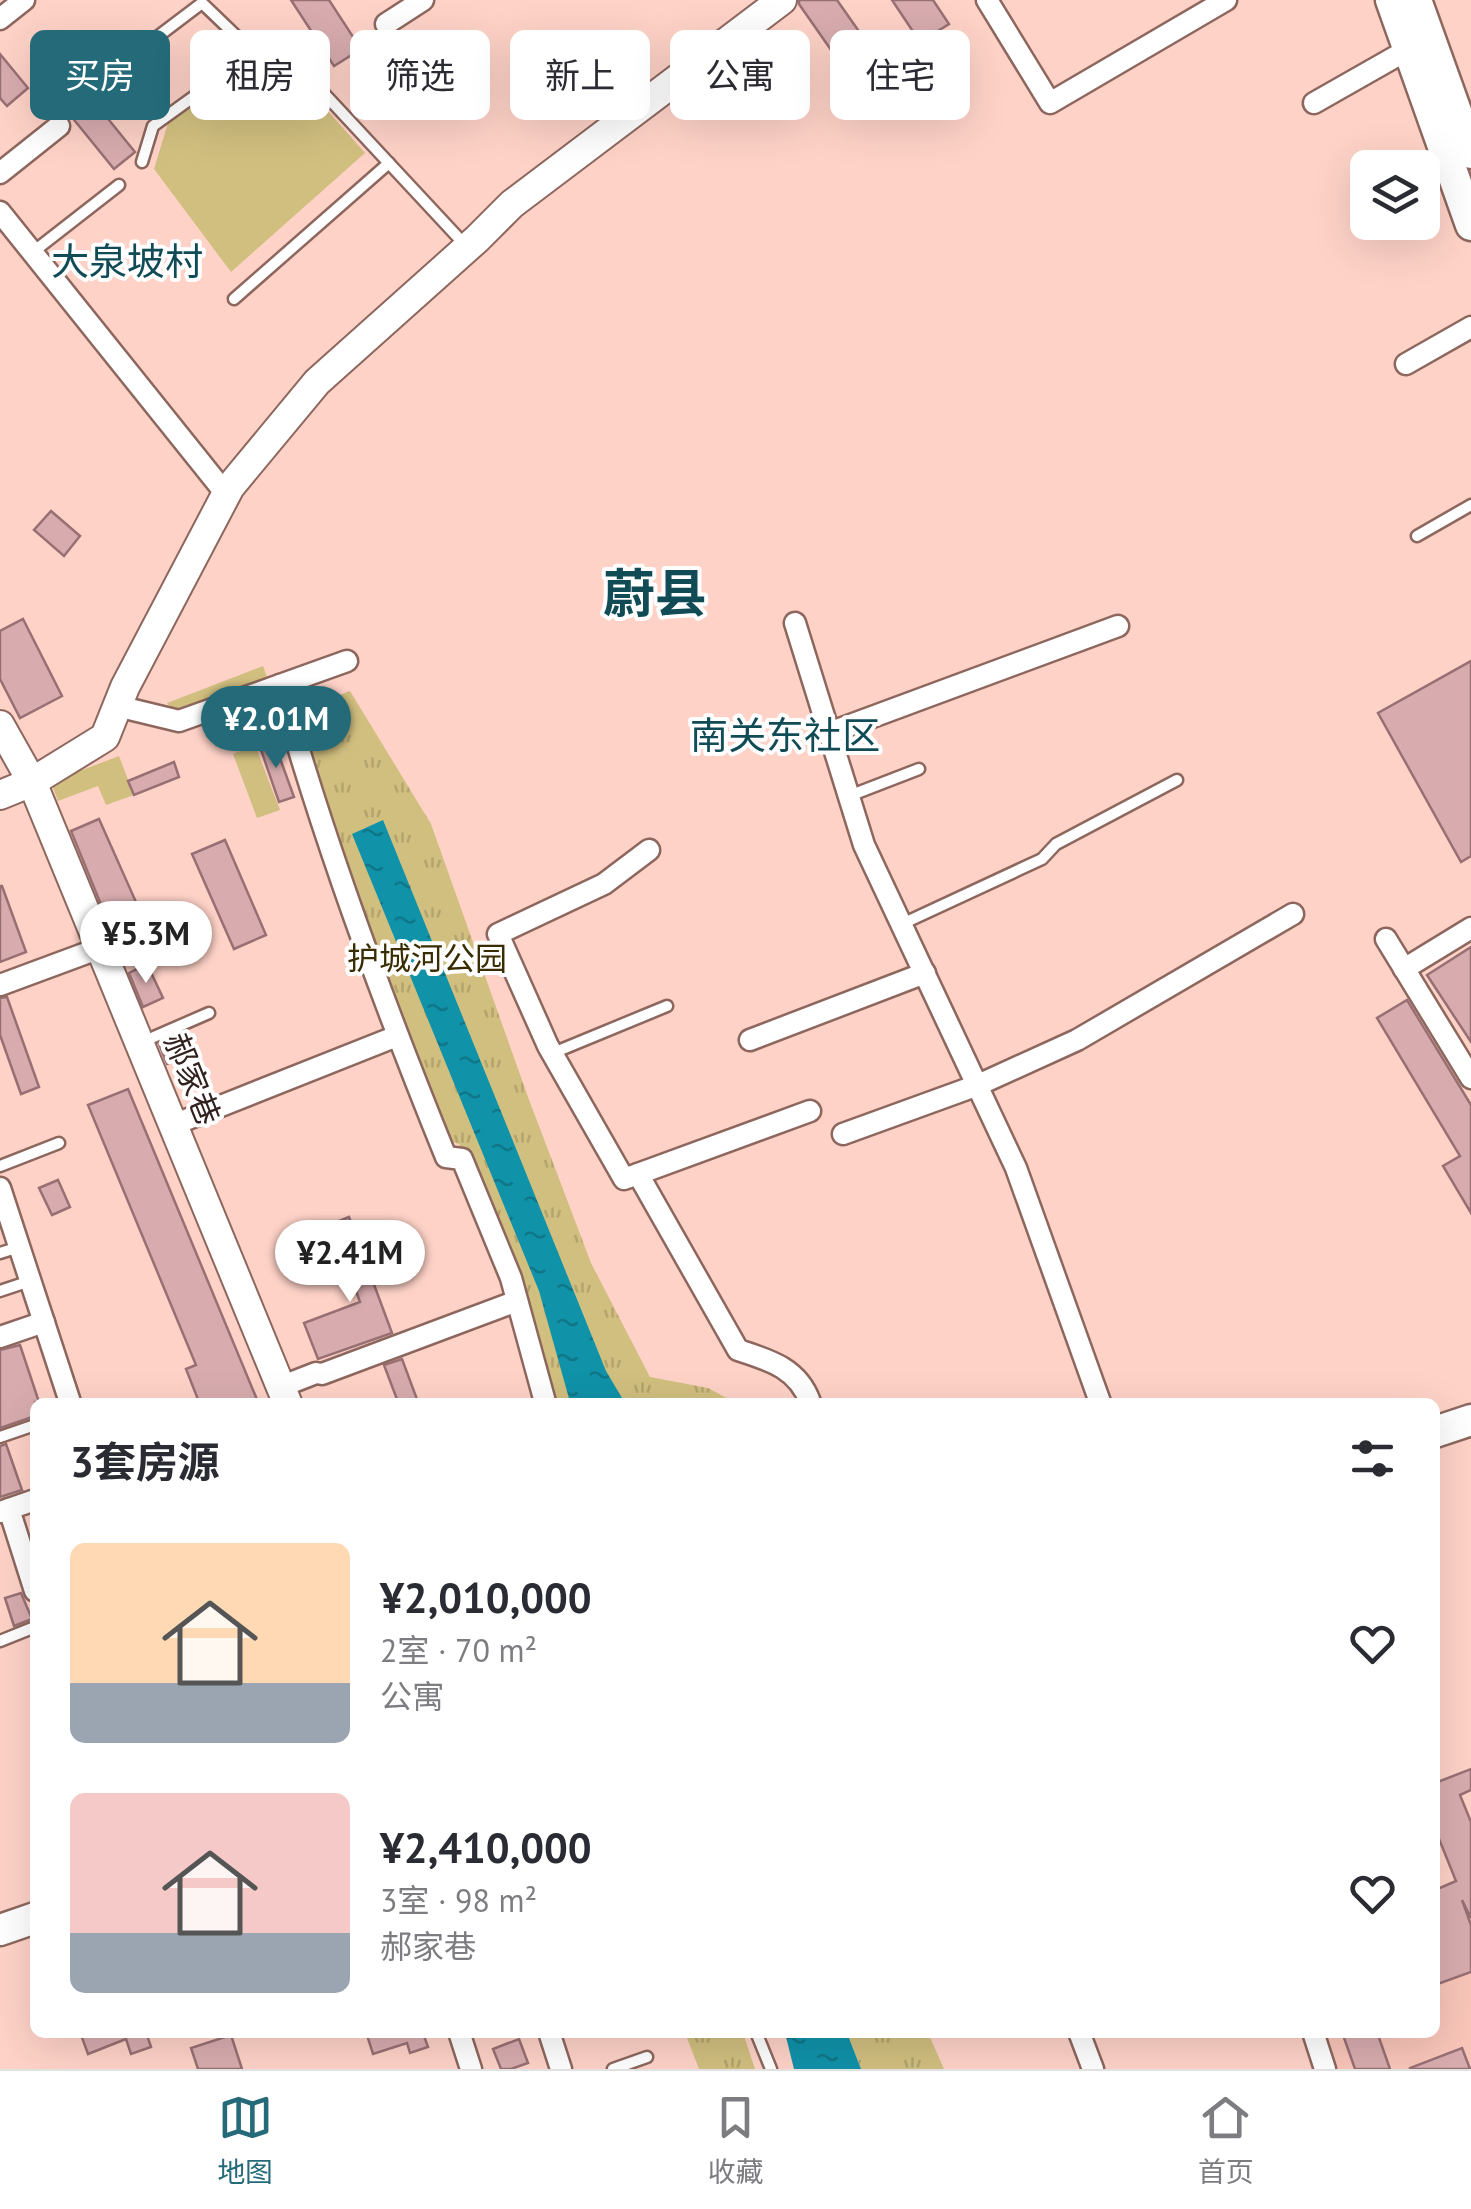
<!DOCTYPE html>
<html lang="zh">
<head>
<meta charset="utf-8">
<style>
	body { margin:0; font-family:"PT Sans","Noto Sans SC",sans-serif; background:#f2f2f3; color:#2b2b33; height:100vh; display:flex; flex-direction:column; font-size:38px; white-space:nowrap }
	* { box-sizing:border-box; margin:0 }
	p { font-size:32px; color:#7c7c81 }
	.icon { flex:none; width:55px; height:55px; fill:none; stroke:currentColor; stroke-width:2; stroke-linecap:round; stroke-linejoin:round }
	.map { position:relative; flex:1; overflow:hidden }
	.panel { position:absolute; left:30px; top:1398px; width:1410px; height:640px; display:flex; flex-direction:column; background:#fff; border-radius:15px; box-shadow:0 10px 40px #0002 }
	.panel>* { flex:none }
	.top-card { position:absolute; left:30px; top:30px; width:1412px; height:90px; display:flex; gap:20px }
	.fabs { position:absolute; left:1350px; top:150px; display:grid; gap:20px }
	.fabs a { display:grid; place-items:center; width:90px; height:90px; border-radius:15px; background:#fff; box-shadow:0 10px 40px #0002; font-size:50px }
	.price { position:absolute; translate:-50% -85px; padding:0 22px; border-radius:35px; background:#fff; color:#222; font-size:32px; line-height:65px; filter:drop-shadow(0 2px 5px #0008) }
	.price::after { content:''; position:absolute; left:50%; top:60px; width:30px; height:22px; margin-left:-15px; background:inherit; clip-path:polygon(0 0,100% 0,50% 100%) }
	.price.on { background:#246a79; color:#fff }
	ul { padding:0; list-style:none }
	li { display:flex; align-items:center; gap:30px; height:250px; padding:0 40px }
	li span { display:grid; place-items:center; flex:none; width:280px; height:200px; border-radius:15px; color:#555 }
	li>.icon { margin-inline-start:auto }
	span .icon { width:120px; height:120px; fill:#fffc; stroke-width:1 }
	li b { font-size:42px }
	h2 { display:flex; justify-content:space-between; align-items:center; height:120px; padding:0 40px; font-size:42px }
	.pill { padding:0 35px; border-radius:15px; background:#fff; box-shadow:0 10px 40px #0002; font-size:35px; line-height:90px }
	.pill.on { background:#246a79; color:#fff }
	.menu { display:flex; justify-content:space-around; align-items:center; height:140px; border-top:2px solid #e1e1e2; background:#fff; font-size:28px; color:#7c7c81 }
	.menu a { display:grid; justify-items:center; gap:5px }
	.menu .on { color:#246a79 }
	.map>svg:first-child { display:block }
	.built { fill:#f9c5b9 }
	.grass { fill:#d1bf7f }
	.park { fill:url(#park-tufts) }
	.water { fill:url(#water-ripples) }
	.building { fill:#d8acaf; stroke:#987073; stroke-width:2.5 }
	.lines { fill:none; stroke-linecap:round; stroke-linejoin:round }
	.service-casing { stroke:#8d675e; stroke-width:15 }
	.minor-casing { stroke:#8d675e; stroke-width:25 }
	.tertiary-casing { stroke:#8d675e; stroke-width:32 }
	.secondary-casing { stroke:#8d675e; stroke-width:35 }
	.service { stroke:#fff; stroke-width:10 }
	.minor { stroke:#fff; stroke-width:20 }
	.tertiary { stroke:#fff; stroke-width:28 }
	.secondary { stroke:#fff; stroke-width:30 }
	.labels { text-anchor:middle; stroke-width:8; stroke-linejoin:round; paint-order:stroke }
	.park-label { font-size:32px; fill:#382c00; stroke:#fefefe }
	.street-label { font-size:32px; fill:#32221f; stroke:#fefefe }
	.quarter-label { font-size:38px; fill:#104b56; stroke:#fefefe }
	.town-label { font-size:52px; font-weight:bold; fill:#104b56; stroke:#fefefe }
</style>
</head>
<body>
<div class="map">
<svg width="1471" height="2069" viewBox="0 0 1471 2069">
	<defs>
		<pattern id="park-tufts" width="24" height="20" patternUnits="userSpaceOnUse" patternTransform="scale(2.5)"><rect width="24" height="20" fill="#d1bf7f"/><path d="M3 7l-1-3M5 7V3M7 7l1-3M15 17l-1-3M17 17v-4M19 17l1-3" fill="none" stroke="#b4a46d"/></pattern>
		<pattern id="water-ripples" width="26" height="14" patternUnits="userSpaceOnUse" patternTransform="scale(2.5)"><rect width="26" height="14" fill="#1092a9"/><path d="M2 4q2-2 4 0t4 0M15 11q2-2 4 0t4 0" fill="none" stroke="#107789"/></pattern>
	</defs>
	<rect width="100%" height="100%" fill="#fed2c7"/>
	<path class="built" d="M1471,1895V2069H1332L1319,2033L1435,2032V1913L1468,1901Z"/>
	<g class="grass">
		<path d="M270,53L282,59L365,153L231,272L154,169L168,123L261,56Z"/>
		<path d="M263,666L268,680L176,715L167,703Z"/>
		<path d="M265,698L273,717L214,741L206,721Z"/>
		<path d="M255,745L280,810L257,818L233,754Z"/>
		<path d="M119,756L134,795L106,805L98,786L58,801L51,782Z"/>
	</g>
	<g class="park">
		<path d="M350,691L431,824L528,1097L591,1263L650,1377L708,1388L734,1402H553L521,1294L459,1144L446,1140L380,974L296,713Z"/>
		<path d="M685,2033H743L755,2069H699Z"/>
		<path d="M847,2033H928L944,2069H861Z"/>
	</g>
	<g class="water">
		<path d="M383,820L606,1371L622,1398L636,1402H570L539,1291L352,834Z"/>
		<path d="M785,2033H847L861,2069H794Z"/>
	</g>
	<g class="building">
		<path d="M291,0H329L361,49L334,66Z"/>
		<path d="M799,0H837L879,60L852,80L799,4Z"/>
		<path d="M892,0H933L949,24L920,42Z"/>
		<path d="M0,54L28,88L7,106L0,98Z"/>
		<path d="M70,72L135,152L114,169L49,89Z"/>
		<path d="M51,511L80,536L64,556L34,530Z"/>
		<path d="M23,619L62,696L20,718L0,679V631Z"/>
		<path d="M1471,661V856L1461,862L1378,713Z"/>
		<path d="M273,739L294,797L279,802L259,744Z"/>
		<path d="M174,762L179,777L134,795L128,781Z"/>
		<path d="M99,819L144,920L113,934L71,831Z"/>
		<path d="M225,840L266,935L234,949L192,854Z"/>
		<path d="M0,886H2L26,952L0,962Z"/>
		<path d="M1471,947V1042L1427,975Z"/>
		<path d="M147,964L163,998L143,1007L129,973Z"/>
		<path d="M7,997L39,1087L21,1094L0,1035V998Z"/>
		<path d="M1407,1000L1471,1105V1213L1443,1166L1460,1156L1377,1018Z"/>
		<path d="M180,1035L188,1056L167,1064L159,1044Z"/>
		<path d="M128,1089L258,1402H199L186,1369L196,1365L88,1105Z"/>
		<path d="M58,1180L70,1207L52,1215L39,1188Z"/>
		<path d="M349,1217L392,1333L318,1359L304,1323L360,1302L332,1224Z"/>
		<path d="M20,1345L39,1402H35V1416L0,1428V1350Z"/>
		<path d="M402,1359L418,1402H398L384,1365Z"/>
		<path d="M6,1444L22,1490L0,1497V1446Z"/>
		<path d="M21,1593L32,1619L14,1626L5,1598Z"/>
		<path d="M1471,1769V1790L1460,1795L1471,1822V1918L1462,1900L1471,1925V1972L1435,1985V1890L1456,1881L1435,1829V1783Z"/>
		<path d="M80,2032H146L151,2047L131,2054L126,2039L88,2054Z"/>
		<path d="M366,2032H428L429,2035L424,2036L428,2047L410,2053L407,2043L373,2054Z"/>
		<path d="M1342,2032H1377L1390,2069H1355Z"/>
		<path d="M231,2035L242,2069H198L191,2048Z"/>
		<path d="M519,2039L528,2063L511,2069H501L493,2049Z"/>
		<path d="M1462,2048L1470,2069H1410V2068Z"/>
	</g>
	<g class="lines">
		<defs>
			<g id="service">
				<path d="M128,59L202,3L254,53"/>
				<path d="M142,162L153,126L264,46L278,44L467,247"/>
				<path d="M33,252L119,185"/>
				<path d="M234,299L389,163"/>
				<path d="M1417,536L1471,505"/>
				<path d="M849,796L919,769"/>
				<path d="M902,924L1042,859L1056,844L1177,780"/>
				<path d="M140,1043L209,1013"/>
				<path d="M553,1053L667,1006"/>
				<path d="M0,1166L59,1143"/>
				<path d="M0,1253L19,1247"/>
				<path d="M0,1291L30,1281"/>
				<path d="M0,1437L35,1425"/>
				<path d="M0,1641L35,1627"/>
				<path d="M756,2032L771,2069"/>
				<path d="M613,2069L647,2057"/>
			</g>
			<g id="minor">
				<path d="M987,0L1050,103L1226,0"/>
				<path d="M0,19L24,0"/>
				<path d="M386,24L423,0"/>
				<path d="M1314,103L1409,49"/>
				<path d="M0,173L59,126"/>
				<path d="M0,212L226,494"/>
				<path d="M1406,364L1471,327"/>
				<path d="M795,623L864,845L1016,1168L1100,1402"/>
				<path d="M280,685L347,661"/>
				<path d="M117,706L179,721L280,685C325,846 383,1002 446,1157L462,1159L511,1278L545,1402"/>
				<path d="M829,733L1118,626"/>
				<path d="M649,850L604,884L498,934L548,1046L624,1179L638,1174L738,1350C769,1360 798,1368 810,1402"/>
				<path d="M1386,939L1471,1078"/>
				<path d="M1404,969L1471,928"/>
				<path d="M0,985L100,948"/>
				<path d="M750,1040L925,973"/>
				<path d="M173,1125L397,1036"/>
				<path d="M843,1134L978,1085L1077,1040L1293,914"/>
				<path d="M638,1174L810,1111"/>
				<path d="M0,1188L70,1402"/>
				<path d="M0,1337L44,1322"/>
				<path d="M280,1387L316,1373L322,1374L517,1301"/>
				<path d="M9,1509L35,1591"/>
				<path d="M0,1512L35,1500"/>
				<path d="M459,2032L471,2069"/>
				<path d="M549,2032L561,2069"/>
				<path d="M1079,2032L1093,2069"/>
				<path d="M1313,2032L1325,2069"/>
			</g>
			<g id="tertiary">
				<path d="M0,725L32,782L287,1402"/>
				<path d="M0,795L32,782L105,737L125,687L230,487L317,382L477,239L512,204L782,0"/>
			</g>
			<g id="secondary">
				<path d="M1391,0L1471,225"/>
				<path d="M1416,0L1471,153"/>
				<path d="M1435,1432L1471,1420"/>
				<path d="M0,1930L35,1918"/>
			</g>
		</defs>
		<use href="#service" class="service-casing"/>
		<use href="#minor" class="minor-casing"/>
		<use href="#tertiary" class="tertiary-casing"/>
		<use href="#secondary" class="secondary-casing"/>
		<use href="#service" class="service"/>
		<use href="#minor" class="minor"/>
		<use href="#tertiary" class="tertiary"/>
		<use href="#secondary" class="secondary"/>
	</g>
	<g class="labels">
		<g class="park-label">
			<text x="427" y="970">护城河公园</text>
		</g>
		<g class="street-label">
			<text transform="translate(192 1079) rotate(68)" y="11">郝家巷</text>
		</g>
		<g class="quarter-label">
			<text x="127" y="275">大泉坡村</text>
			<text x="785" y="749">南关东社区</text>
		</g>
		<g class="town-label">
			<text x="655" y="612">蔚县</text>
		</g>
	</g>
</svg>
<div class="fabs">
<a><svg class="icon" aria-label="layers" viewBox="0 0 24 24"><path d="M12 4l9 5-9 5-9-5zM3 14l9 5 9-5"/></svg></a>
</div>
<b class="price on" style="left:276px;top:771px">¥2.01M</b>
<b class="price" style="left:146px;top:986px">¥5.3M</b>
<b class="price" style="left:350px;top:1305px">¥2.41M</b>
<div class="top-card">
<a class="pill on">买房</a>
<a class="pill">租房</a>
<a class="pill">筛选</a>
<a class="pill">新上</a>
<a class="pill">公寓</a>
<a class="pill">住宅</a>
</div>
<section class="panel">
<h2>3套房源<svg class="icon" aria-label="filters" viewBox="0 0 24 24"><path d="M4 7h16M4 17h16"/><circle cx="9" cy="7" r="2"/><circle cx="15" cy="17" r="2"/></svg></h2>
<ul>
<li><span style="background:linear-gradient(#ffd9b3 70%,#9aa5b1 0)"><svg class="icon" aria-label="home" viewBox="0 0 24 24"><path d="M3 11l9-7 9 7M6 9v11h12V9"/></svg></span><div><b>¥2,010,000</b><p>2室 · 70 m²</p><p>公寓</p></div><svg class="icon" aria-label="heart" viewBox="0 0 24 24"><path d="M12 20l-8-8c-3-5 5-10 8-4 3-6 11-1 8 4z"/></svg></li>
<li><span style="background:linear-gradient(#f6c9c9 70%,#9aa5b1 0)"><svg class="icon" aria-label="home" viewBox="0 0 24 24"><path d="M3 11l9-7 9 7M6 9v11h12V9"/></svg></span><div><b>¥2,410,000</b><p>3室 · 98 m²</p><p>郝家巷</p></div><svg class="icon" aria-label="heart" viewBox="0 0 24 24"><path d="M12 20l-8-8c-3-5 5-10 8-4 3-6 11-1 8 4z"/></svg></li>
</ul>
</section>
</div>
<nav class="menu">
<a class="on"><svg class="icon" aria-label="map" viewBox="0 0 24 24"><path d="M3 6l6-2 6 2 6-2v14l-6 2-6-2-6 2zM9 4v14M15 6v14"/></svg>地图</a>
<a><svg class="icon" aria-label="saved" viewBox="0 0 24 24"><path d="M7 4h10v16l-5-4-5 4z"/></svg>收藏</a>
<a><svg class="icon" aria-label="home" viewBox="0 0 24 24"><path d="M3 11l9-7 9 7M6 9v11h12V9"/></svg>首页</a>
</nav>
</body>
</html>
